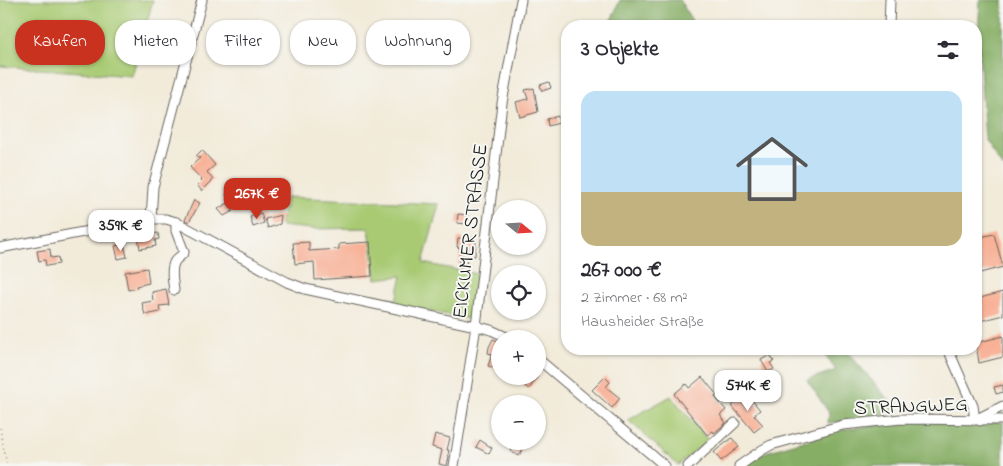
<!DOCTYPE html>
<html lang="de">
<head>
<meta charset="utf-8">
<style>
	body { margin:0; font-family:"Indie Flower",sans-serif; background:#f7f7f7; color:#2b2b33; height:100vh; display:flex; flex-direction:column; font-size:19px; white-space:nowrap }
	* { box-sizing:border-box; margin:0 }
	p { font-size:16px; color:#7c7c81 }
	.icon { flex:none; width:28px; height:28px; fill:none; stroke:currentColor; stroke-width:2; stroke-linecap:round; stroke-linejoin:round }
	.map { position:relative; flex:1; overflow:hidden }
	.sheet { position:absolute; left:561px; top:20px; width:421px; height:335px; display:flex; flex-direction:column; background:#fff; border-radius:20px; box-shadow:0 1px 4px #0004 }
	.sheet>* { flex:none }
	.banner { position:absolute; left:15px; top:20px; width:471px; height:45px; display:flex; gap:10px }
	.needle { width:32px; rotate:108deg }
	.buttons { position:absolute; left:491px; top:200px; display:grid; gap:10px }
	.buttons a { display:grid; place-items:center; width:55px; height:55px; border-radius:50%; background:#fff; box-shadow:0 1px 4px #0004; font-size:25px }
	.price { position:absolute; translate:-50% -42px; padding:0 11px; border-radius:10px; background:#fff; color:#222; font-size:16px; line-height:32px; filter:drop-shadow(0 1px 2px #0008) }
	.price::after { content:''; position:absolute; left:50%; top:30px; width:15px; height:11px; margin-left:-8px; background:inherit; clip-path:polygon(0 0,100% 0,50% 100%) }
	.price.selected { background:#c8321e; color:#fff }
	ul { padding:0; list-style:none }
	li { display:grid; align-content:center; gap:10px; height:265px; padding:0 20px }
	li span { display:grid; place-items:center; height:155px; border-radius:15px; color:#555 }
	li>.icon { margin-inline-start:auto }
	span .icon { width:90px; height:90px; fill:#fffc; stroke-width:1 }
	li b { font-size:21px }
	h2 { display:flex; justify-content:space-between; align-items:center; height:60px; padding:0 20px; font-size:21px }
	.tag { padding:0 18px; border-radius:20px; background:#fff; box-shadow:0 1px 4px #0004; font-size:18px; line-height:45px }
	.tag.selected { background:#c8321e; color:#fff }
	.map>svg:first-child { display:block }
	.green { fill:#a9ca73; stroke:#627348 }
	.forest { fill:#86ae65; stroke:#516540 }
	.building { fill:#f8b196 }
	.lines { fill:none; stroke-linecap:round; stroke-linejoin:round }
	.minor-casing { stroke:#67645e; stroke-width:11 }
	.path { stroke:#67645e; stroke-width:1; stroke-dasharray:1 4; stroke-linecap:butt }
	.minor { stroke:#fff; stroke-width:9 }
	.labels { text-anchor:middle; stroke-width:4; stroke-linejoin:round; paint-order:stroke }
	.street-label { font-size:20px; fill:#1c1c1c; stroke:#f6f6f2 }
</style>
</head>
<body>
<div class="map">
<svg width="1003" height="466" viewBox="0 0 1003 466">
	<rect width="100%" height="100%" fill="#f6f6f2"/>
	<filter id="ink" filterUnits="userSpaceOnUse"><feTurbulence type="fractalNoise" baseFrequency=".02" numOctaves="2"/><feDisplacementMap in="SourceGraphic" scale="10" xChannelSelector="R" yChannelSelector="G"/><feConvolveMatrix kernelMatrix="1 2 1 2 8 2 1 2 1" color-interpolation-filters="sRGB"/></filter>
	<filter id="wash" filterUnits="userSpaceOnUse"><feTurbulence type="fractalNoise" baseFrequency=".0096" numOctaves="4" result="noise"/><feDisplacementMap in="SourceGraphic" scale="20" xChannelSelector="R" yChannelSelector="G"/><feGaussianBlur stdDeviation="1.12" result="paint"/><feColorMatrix in="noise" values="0 0 0 0 0 0 0 0 0 0 0 0 0 0 0 0 0 1.4 0 .05"/><feComposite in="paint" operator="in"/></filter>
	<g filter="url(#wash)">
		<rect width="100%" height="100%" fill="#f2ebda"/>
		<g class="green">
			<path d="M0,0H153L132,76L0,66Z"/>
			<path d="M287,197L439,204L423,263L477,274L469,319L371,300L373,294L396,300L402,276L376,279L369,228L313,229L280,226Z"/>
			<path d="M671,396L708,440L678,465L628,420Z"/>
		</g>
		<g class="forest">
			<path d="M620,0H680L695,26H621L610,23Z"/>
			<path d="M980,0H1003V168L985,140L978,34Z"/>
			<path d="M820,349H845L899,412L828,423L829,413L807,380L836,370Z"/>
			<path d="M902,422H1003V466H745L766,452L845,429Z"/>
		</g>
		<g id="blocks">
			<g class="building">
				<path d="M549,82L551,88L542,91L540,85Z"/>
				<path d="M534,88L538,112L520,117L516,102L528,99L525,90Z"/>
				<path d="M558,116L559,123L548,126L547,119Z"/>
				<path d="M202,150L215,165L207,172L213,180L202,191L197,185L202,180L190,167L200,158L196,156Z"/>
				<path d="M232,191L236,200L230,203L226,194Z"/>
				<path d="M194,200L200,203L189,222L185,220Z"/>
				<path d="M228,203L233,211L224,216L218,209Z"/>
				<path d="M261,213L264,223L253,227L250,217Z"/>
				<path d="M458,214L468,215L467,224L457,223Z"/>
				<path d="M281,215L280,224L268,228L265,219Z"/>
				<path d="M158,233L159,239L155,240L156,246L140,249L138,236Z"/>
				<path d="M994,234L1003,267L976,274V238Z"/>
				<path d="M458,238L476,239L475,256H467L466,271L459,269L460,248L457,247Z"/>
				<path d="M309,242V251L339,249V244L370,242L372,276L315,280L314,262L295,264L293,243Z"/>
				<path d="M124,244L127,257L118,259L115,246Z"/>
				<path d="M50,249L51,258L58,257L59,264L46,266L45,260L39,261L37,251Z"/>
				<path d="M147,268L149,283L136,286L137,288L128,290L125,272Z"/>
				<path d="M166,289L169,305L159,306L160,312L145,315L142,303L153,301L152,292Z"/>
				<path d="M1003,292V315L976,322V299Z"/>
				<path d="M1003,336V357L979,363L976,343Z"/>
				<path d="M493,339L500,342V362L497,369L488,366L492,354L488,353L489,347Z"/>
				<path d="M770,355L774,361L770,363L774,369L768,372L761,360Z"/>
				<path d="M529,376H538L529,389L523,385Z"/>
				<path d="M605,377L610,382L606,387L620,398L612,408L592,390Z"/>
				<path d="M702,377L717,395L715,397L726,410L720,415L726,423L714,433L713,431L707,435L674,394L686,384L689,388Z"/>
				<path d="M1003,385V392L996,394L994,387Z"/>
				<path d="M747,394L760,410L754,415L763,425L754,432L732,406Z"/>
				<path d="M435,434L450,438L447,450H449L448,455L449,456L447,466L439,464L442,450L432,447Z"/>
				<path d="M732,438L739,447L721,461L714,452Z"/>
				<path d="M480,440L492,448L489,454L476,447Z"/>
				<path d="M516,441H527L519,456L510,451Z"/>
			</g>
		</g>
	</g>
	<g filter="url(#ink)">
		<use href="#blocks" fill-opacity="0" stroke="#67645e" stroke-width="1"/>
		<g class="lines">
			<defs>
				<g id="minor">
					<path d="M889,26L890,0"/>
					<path d="M151,219L153,187L202,0"/>
					<path d="M0,248L151,219H166L176,222L287,282L305,289L476,326L491,330L511,339"/>
					<path d="M174,290C173,282 170,269 175,261C178,257 182,256 184,252L176,231V222"/>
					<path d="M948,349L973,406L975,420"/>
					<path d="M538,359L665,466"/>
					<path d="M980,421L981,417L1003,406"/>
					<path d="M454,466L476,326L502,103L521,0"/>
					<path d="M688,466L735,423"/>
					<path d="M739,466L762,450L771,445L843,425L901,419L1003,420"/>
				</g>
			</defs>
			<use href="#minor" class="minor-casing"/>
			<path class="path" d="M0,428L7,466"/>
			<use href="#minor" class="minor"/>
		</g>
	</g>
	<g class="labels">
		<g class="street-label">
			<text transform="translate(469 231) rotate(-83)" y="7">EICKUMER STRASSE</text>
			<text transform="translate(911 405) rotate(-2)" y="7">STRANGWEG</text>
		</g>
	</g>
</svg>
<div class="buttons">
<a><svg class="needle" viewBox="-14 -14 28 28"><path d="M0-13l5 13h-10z" fill="#e53935"/><path d="M0 13l5-13h-10z" fill="#7c7c81"/></svg></a>
<a><svg class="icon" aria-label="locate" viewBox="0 0 24 24"><circle cx="12" cy="12" r="6"/><path d="M12 2v4M12 18v4M2 12h4M18 12h4"/></svg></a>
<a>+</a>
<a>−</a>
</div>
<b class="price selected" style="left:257px;top:220px">267K €</b>
<b class="price" style="left:121px;top:252px">359K €</b>
<b class="price" style="left:748px;top:412px">574K €</b>
<div class="banner">
<a class="tag selected">Kaufen</a>
<a class="tag">Mieten</a>
<a class="tag">Filter</a>
<a class="tag">Neu</a>
<a class="tag">Wohnung</a>
</div>
<section class="sheet">
<h2>3 Objekte<svg class="icon" aria-label="filters" viewBox="0 0 24 24"><path d="M4 7h16M4 17h16"/><circle cx="9" cy="7" r="2"/><circle cx="15" cy="17" r="2"/></svg></h2>
<ul>
<li><span style="background:linear-gradient(#bfe0f5 65%,#c2b280 0)"><svg class="icon" aria-label="home" viewBox="0 0 24 24"><path d="M3 11l9-7 9 7M6 9v11h12V9"/></svg></span><div><b>267 000 €</b><p>2 Zimmer · 68 m²</p><p>Hausheider Straße</p></div></li>
</ul>
</section>
</div>
</body>
</html>
